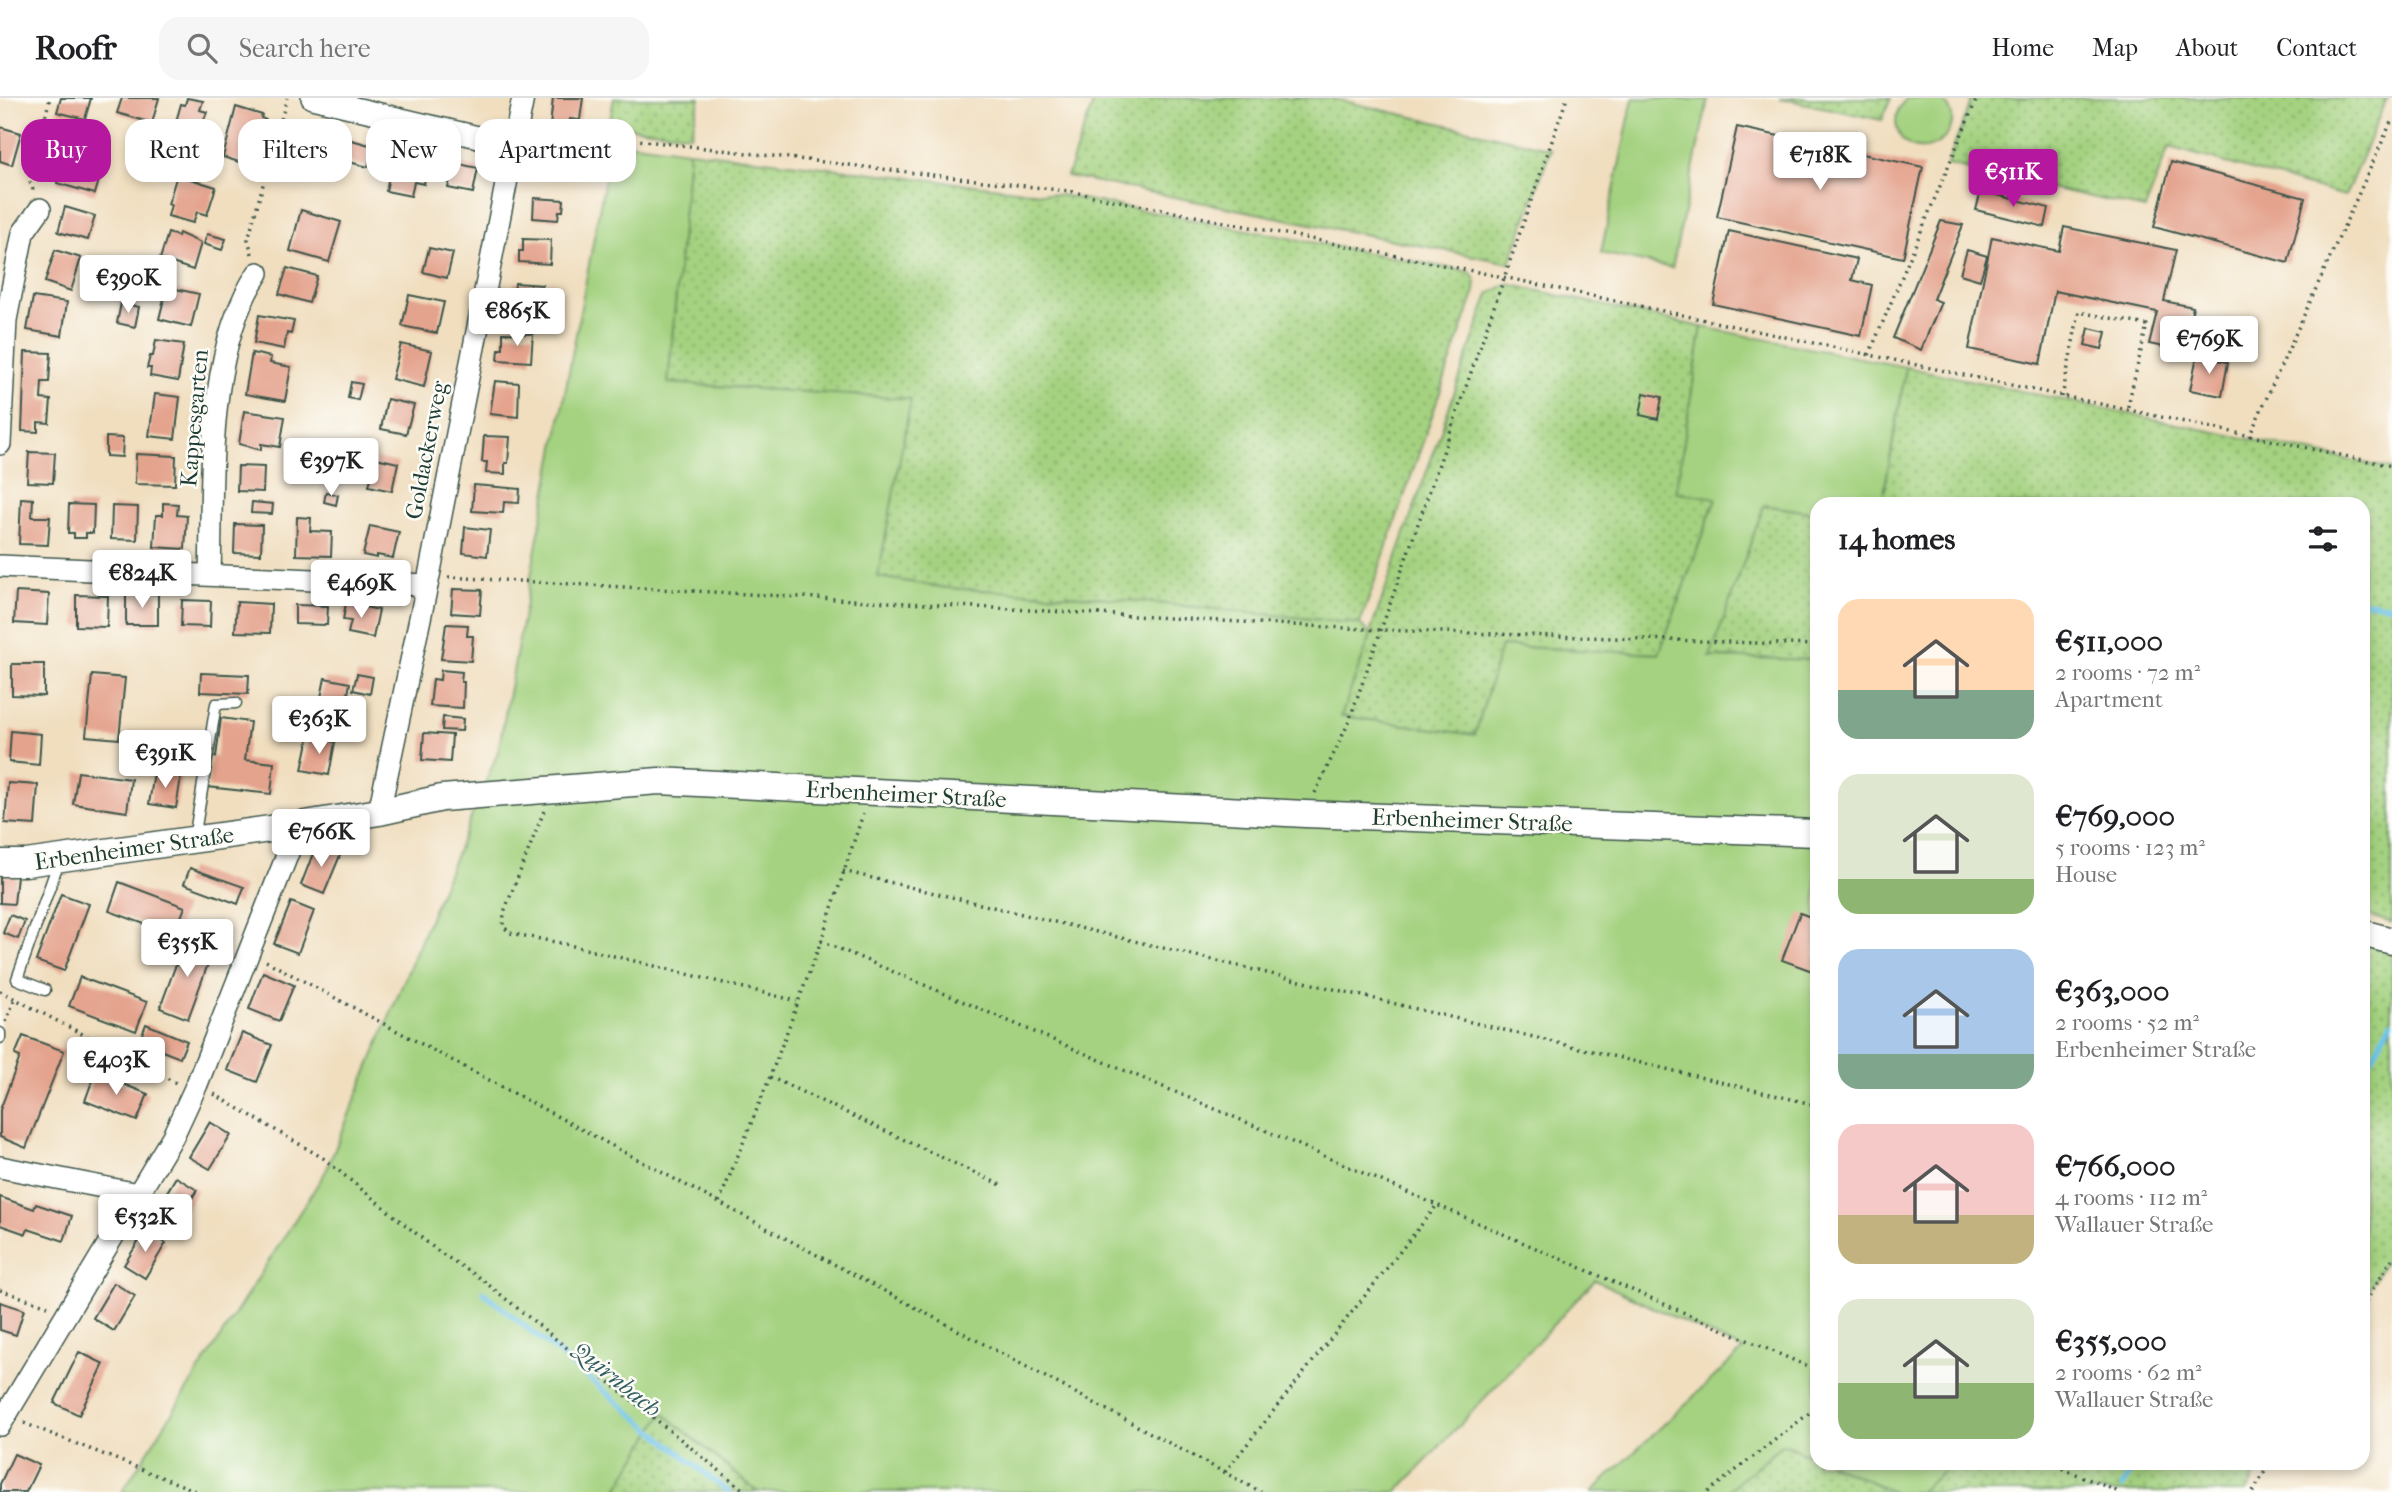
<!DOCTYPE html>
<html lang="en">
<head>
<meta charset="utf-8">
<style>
	body { margin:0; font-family:"IM FELL French Canon",serif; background:#f6f6f6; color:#202124; height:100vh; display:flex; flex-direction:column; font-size:26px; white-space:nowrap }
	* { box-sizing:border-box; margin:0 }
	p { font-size:23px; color:#757577 }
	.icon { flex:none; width:38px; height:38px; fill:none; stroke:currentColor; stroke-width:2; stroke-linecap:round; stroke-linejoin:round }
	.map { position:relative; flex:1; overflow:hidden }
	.details { position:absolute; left:1810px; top:399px; width:560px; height:973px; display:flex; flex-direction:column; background:#fff; border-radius:21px; box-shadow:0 4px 10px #0003 }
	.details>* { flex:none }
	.top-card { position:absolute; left:21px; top:21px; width:665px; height:63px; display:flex; gap:14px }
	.price { position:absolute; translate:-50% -60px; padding:0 16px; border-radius:7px; background:#fff; color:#222; font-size:23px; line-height:46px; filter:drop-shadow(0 2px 4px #0008) }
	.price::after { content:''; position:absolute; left:50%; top:42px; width:21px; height:16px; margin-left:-10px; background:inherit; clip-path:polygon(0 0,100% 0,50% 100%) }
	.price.current { background:#b5179e; color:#fff }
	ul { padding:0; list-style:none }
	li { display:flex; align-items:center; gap:21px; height:175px; padding:0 28px }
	li span { display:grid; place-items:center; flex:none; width:196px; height:140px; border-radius:21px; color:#555 }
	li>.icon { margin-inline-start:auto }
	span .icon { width:84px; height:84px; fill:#fffc; stroke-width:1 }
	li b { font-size:30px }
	h2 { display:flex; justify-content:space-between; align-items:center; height:84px; padding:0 28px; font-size:30px }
	.tag { padding:0 24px; border-radius:21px; background:#fff; box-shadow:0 4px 10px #0003; font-size:24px; line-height:63px }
	.tag.current { background:#b5179e; color:#fff }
	header { display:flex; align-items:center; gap:42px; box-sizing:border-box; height:98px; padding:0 35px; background:#fff; border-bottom:2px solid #e0e0e0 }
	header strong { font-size:33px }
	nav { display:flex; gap:38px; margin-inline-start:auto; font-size:24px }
	.search { width:490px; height:63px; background:#f6f6f6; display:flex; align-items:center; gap:18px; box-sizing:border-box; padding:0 24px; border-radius:21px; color:#757577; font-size:26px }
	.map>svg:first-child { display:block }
	.grass { fill:url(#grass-dots); stroke:#62885a; stroke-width:2 }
	.garden { fill:#a4d280; stroke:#62885a; stroke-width:2 }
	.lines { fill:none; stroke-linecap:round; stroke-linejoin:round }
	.stream { stroke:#6ec4eb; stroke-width:5 }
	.building { fill:#e4a38d }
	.service-casing { stroke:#3e5549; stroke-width:13 }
	.minor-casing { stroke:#3e5549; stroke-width:24 }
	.tertiary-casing { stroke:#3e5549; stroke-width:29 }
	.path { stroke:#3e5549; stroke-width:3.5; stroke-dasharray:2 5; stroke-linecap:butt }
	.service { stroke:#fff; stroke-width:10 }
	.minor { stroke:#fff; stroke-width:21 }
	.tertiary { stroke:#fff; stroke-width:26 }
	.labels { text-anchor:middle; stroke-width:5; stroke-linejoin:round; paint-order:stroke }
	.street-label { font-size:23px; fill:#1f3d34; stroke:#fdfcf7 }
	.water-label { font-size:24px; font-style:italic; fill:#335f62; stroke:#fdfcf7 }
</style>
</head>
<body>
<header>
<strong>Roofr</strong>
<div class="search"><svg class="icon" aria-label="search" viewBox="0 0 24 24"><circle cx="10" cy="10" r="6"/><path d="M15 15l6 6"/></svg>Search here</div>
<nav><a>Home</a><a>Map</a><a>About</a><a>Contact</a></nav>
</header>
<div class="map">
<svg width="2392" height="1394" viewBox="0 0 2392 1394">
	<defs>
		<pattern id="grass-dots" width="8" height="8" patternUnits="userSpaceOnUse" patternTransform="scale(1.75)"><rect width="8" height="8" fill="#a4d280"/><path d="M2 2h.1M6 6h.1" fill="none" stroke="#85ac6a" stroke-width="1.8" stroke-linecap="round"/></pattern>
	</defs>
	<rect width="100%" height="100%" fill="#fdfcf7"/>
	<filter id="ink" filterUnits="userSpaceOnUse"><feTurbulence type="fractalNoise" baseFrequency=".0143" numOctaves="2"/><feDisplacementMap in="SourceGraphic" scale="14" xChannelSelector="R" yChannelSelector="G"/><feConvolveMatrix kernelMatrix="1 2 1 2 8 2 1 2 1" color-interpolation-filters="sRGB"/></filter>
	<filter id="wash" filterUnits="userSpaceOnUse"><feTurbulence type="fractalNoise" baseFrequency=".00686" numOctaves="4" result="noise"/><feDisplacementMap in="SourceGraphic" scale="28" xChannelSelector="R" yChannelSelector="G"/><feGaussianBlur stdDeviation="1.57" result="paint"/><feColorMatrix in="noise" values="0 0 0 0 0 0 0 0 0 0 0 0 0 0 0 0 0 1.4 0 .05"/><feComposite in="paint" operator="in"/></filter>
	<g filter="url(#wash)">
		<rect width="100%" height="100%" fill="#f0debf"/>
		<g class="grass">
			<path d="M614,0H700L691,37L609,27Z"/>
			<path d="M1095,0H1331L1551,51L1510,165L1067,78Z"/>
			<path d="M1779,0H1891L1882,22Z"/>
			<path d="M1970,0H2387L2345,98L2169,49L2145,111L1947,67L1972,1Z"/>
			<path d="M689,53L1066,98L1470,174L1476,183L1475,193L1360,526L1097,499L946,490L877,479L910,301L668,285Z"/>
			<path d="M1507,186L1702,229L1676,393L1716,400L1659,556L1502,548L1475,637L1341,618L1489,196Z"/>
			<path d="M1906,269L2392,371V825L2363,816L2362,406H1882Z"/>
			<path d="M1764,407L1816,415V562L1709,559Z"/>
			<path d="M2362,844L2392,852V1152L2363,1200Z"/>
			<path d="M663,1315L758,1394H615Z"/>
			<path d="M1783,1346L1816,1360V1365H1827L1895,1394H1726Z"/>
			<path d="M1954,1365H2263L2246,1394H1919Z"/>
		</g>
		<g class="garden">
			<path d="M1633,0L1708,2L1672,170L1601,155Z"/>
			<path d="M1907,0H1940C1980,34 1909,76 1897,30C1894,18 1899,8 1907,0Z"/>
			<path d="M612,43L689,53L668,285L911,301L878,479L946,490L1097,499L1360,526L1371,537L1341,618L1475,637L1501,548L1659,556L1716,400L1676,394L1702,229L1906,269L1882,406H1816V415L1764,407L1710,559L1816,562V1360L1783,1346L1726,1394H1592L1743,1252L1595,1182L1397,1394H758L663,1315L615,1394H122L326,1073L498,654Z"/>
			<path d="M1827,1365H1954L1919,1394H1895Z"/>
		</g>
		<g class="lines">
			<g class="stream">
				<path d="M2362,503L2392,508"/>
				<path d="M2362,977L2392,924"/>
				<path d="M483,1194L728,1394"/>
				<path d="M2122,1389L2136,1365"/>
			</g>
		</g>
		<g id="blocks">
			<g class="building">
				<path d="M61,0H91L85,21L57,14Z"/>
				<path d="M122,0H159L152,25L117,15Z"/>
				<path d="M187,0L203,3L200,12L207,14L194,48L177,42L181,29L175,27L181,6L185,7Z"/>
				<path d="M553,0H583L580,22L570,21L569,32L550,29Z"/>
				<path d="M236,9L262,17L261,20L266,22L252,68L223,59Z"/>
				<path d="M0,29L21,35L12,67L0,63Z"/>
				<path d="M302,29L326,35L319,60L295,53Z"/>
				<path d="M1737,29L1923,69L1903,160L1717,119Z"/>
				<path d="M348,41L373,48L368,69L342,62Z"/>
				<path d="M544,42L567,43L568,79L536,77L537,68H541Z"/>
				<path d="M68,48L106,58L95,96L57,85Z"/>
				<path d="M286,52L295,54L290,71L281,68Z"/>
				<path d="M402,55L429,60L424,86L414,84L411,98L386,93L391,69L399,71Z"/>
				<path d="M332,56L341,59L335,78L326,75Z"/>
				<path d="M2171,64L2305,100L2288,165L2154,129Z"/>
				<path d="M454,65L478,70L473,95L448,90Z"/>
				<path d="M177,77L216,89L207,117L197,114L193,125L168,118L171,107L168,106Z"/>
				<path d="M1981,93L2049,110L2045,129L1976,112Z"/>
				<path d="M534,100L564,102L563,113H559L558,122L533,120Z"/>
				<path d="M65,109L95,118L88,142L58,134Z"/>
				<path d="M301,112L341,124L329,164L290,153Z"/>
				<path d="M1941,123L1963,127L1933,201L1941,204L1921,252L1893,240Z"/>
				<path d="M2064,129L2176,152L2164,203L2193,209L2183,253L2149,246L2157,214L2055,193L2040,266L1969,251L1992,139L2059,153Z"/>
				<path d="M1729,133L1857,161L1852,182L1872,187L1861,238L1713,206Z"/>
				<path d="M168,135L178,138L179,135L201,145L193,172L160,161Z"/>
				<path d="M207,136L226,141L222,152L204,146Z"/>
				<path d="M523,141L551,142L550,166L519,164V153H523Z"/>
				<path d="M429,150L453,155L447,180L423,174Z"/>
				<path d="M55,152L81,160L71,193L45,184Z"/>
				<path d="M1967,152L1987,158L1980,182L1960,176Z"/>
				<path d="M287,170L317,178L309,205L279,196Z"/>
				<path d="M515,185L542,187L541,212L510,211L511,196L514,197Z"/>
				<path d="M167,189L199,196L191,229L159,221Z"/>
				<path d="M409,197L444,204L437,235L402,228Z"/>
				<path d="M33,199L67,204L62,238L27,232Z"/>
				<path d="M121,205L139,209L135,229L117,225Z"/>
				<path d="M259,217L294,223L291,236L287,235L284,251L254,245Z"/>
				<path d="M2089,230L2106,234L2102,251L2085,247Z"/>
				<path d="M503,235L533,236L531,264L498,262L499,251H503Z"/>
				<path d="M156,242L184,246L178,283L150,278L151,270H147L150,258H153Z"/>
				<path d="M401,246L432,253L424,289L392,281Z"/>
				<path d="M25,254L51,255L49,284H42L41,301L51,302L49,325L38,324V334L22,333Z"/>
				<path d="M252,255L271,259L270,265L291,269L285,303L245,296Z"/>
				<path d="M2197,258L2228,264L2222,298L2190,292Z"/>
				<path d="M495,283L519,285L518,319L490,316Z"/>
				<path d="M351,284L362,286L358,302L348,300Z"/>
				<path d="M1644,295L1662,299L1658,321L1640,317Z"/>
				<path d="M155,296L180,299L175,341L149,338Z"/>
				<path d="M387,301L414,307L406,336L381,331Z"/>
				<path d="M244,313L285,319L280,349L261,346V352L239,346Z"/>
				<path d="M484,338L510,339L508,365H505V376L486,375L487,364H482Z"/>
				<path d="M106,339L123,340L122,359L106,358Z"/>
				<path d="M29,354L55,355L53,385L27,384Z"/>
				<path d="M136,356L176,358L175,387L135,386Z"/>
				<path d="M376,360L398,365L392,393L369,388Z"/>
				<path d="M238,368L264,369L263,394L237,393Z"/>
				<path d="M474,387L520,391L519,405L504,404L503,415L472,413Z"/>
				<path d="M326,394L338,397L336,407L324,404Z"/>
				<path d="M21,400L33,401L32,419H50L48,447L19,446Z"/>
				<path d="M252,404L273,406L272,416L251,415Z"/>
				<path d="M163,405L178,406L177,417L187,418L185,451L154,449L156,417H163Z"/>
				<path d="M69,406L94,407L93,435H86V440H74V435H68Z"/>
				<path d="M112,408L138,409L137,442L111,441Z"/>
				<path d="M297,419L311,420L310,433L332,434L331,458L296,457Z"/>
				<path d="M235,426L262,427L261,456L234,455Z"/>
				<path d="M370,428L399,434L393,460L377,457V460L363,457Z"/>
				<path d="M465,429L490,432L487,458L463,455Z"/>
				<path d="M453,491L482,492L480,517L451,515Z"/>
				<path d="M16,494L49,496L47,527L14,525Z"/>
				<rect x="126" y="496" width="32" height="31"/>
				<path d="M76,497L108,498L107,529L76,528Z"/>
				<path d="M182,502L211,503L210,529L181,528Z"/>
				<path d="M237,504L271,506L270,535L235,534Z"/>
				<path d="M346,505L379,512L373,540L348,535L351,523L343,522Z"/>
				<path d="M295,507L328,508L327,527L295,526Z"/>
				<path d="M446,526L468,527L467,538H473L471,563L441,561Z"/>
				<path d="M12,566H44V598L12,597Z"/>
				<path d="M441,572L462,574L461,584H464L463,610L430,608L433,581L440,582Z"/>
				<path d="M201,575L249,577L248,596L200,594Z"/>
				<path d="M357,576L373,579L370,596L353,592Z"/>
				<path d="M92,577L125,580L119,641L86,638Z"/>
				<path d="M325,580L350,585L344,619L318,614Z"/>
				<path d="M443,619L463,621L462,633L442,632Z"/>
				<path d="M221,620L250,624L245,662L274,665L271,696L208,689L211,658L216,659Z"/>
				<path d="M11,633L41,636L39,667L9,664Z"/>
				<path d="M424,635L452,637L450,664L422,662Z"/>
				<path d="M309,639L335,644L329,677L302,672Z"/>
				<path d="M78,674L131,681L127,714L73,706Z"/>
				<path d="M154,675L181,679L176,710L149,706Z"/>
				<path d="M8,685L38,687L35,727L5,725Z"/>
				<path d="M317,745L341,755L324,796L301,787Z"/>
				<path d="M190,770L244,789L238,806L184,786Z"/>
				<path d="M0,777L17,778L14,806L0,805Z"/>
				<path d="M119,784L185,809L174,837L109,813Z"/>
				<path d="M61,796L89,806L64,873L36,863Z"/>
				<path d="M291,804L314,813L298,855L274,846Z"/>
				<path d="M1800,815L1816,821L1815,874L1782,862Z"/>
				<path d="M10,817L25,823L18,841L3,835Z"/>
				<path d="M185,842L213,852L188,921L160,910Z"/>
				<path d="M263,874L294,887L279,923L249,911Z"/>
				<path d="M80,879L147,904L136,933L69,908Z"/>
				<path d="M146,926L187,943L180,960L139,944Z"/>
				<path d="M242,935L272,947L257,984L227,972Z"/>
				<path d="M23,938L64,953L26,1050L0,1039V1012L20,959L15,957Z"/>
				<path d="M95,975L148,996L137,1023L85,1003Z"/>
				<path d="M210,1024L231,1037L210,1071L189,1059Z"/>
				<path d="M176,1079L197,1092L176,1127L155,1114Z"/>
				<path d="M0,1099L34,1111L36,1106L72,1118L64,1143L28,1131L26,1136L0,1127Z"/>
				<path d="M145,1133L166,1145L145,1180L124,1167Z"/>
				<path d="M114,1185L135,1198L114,1233L93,1220Z"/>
				<path d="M0,1204L24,1212L16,1237L0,1232Z"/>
				<path d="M79,1254L104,1266L79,1317L54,1305Z"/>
				<path d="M14,1356L39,1367L26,1394H0V1386Z"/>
			</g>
		</g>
	</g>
	<g filter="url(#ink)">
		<use href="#blocks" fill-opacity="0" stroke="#3e5549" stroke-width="2"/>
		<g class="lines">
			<defs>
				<g id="service">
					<path d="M194,741L216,606L236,605"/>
					<path d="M45,892L17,881L59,763"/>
					<path d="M0,935V940"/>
				</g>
				<g id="minor">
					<path d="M312,0L512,47"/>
					<path d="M0,346L6,222L23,135L40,111"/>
					<path d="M0,468L427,487"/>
					<path d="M210,476C213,384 205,253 258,175"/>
					<path d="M379,714L429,478L523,0"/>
					<path d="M0,1069L138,1096"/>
					<path d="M0,1327L173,1038L197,986L299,727"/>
				</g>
				<g id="tertiary">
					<path d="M0,765H26L299,727L379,714L442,700L659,683L1305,716L1816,735"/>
					<path d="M2362,835L2392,843"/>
				</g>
			</defs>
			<use href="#service" class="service-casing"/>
			<use href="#minor" class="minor-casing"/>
			<use href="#tertiary" class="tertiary-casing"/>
			<g class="path">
				<path d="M536,30L1068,93L1503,179L2392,368"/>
				<path d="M33,92L29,81L50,0"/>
				<path d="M252,156L248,141L287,0"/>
				<path d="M1869,257L1977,0"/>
				<path d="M2062,299L2079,214L2147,227L2127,312"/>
				<path d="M2249,339L2392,22"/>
				<path d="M448,479L1381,532L1816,547"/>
				<path d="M1315,695L1348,626L1567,0"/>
				<path d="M544,713L504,814L503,828L510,835L565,846L797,903"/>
				<path d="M843,773L1816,1007"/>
				<path d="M821,843L1262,1031L1816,1272"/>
				<path d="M266,863L1261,1394"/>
				<path d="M0,893L176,985"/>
				<path d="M6,924L15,900"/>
				<path d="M770,979L1001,1087"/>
				<path d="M214,996L323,1060L439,1154L480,1180L746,1394"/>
				<path d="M719,1104L770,979L821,843L863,716"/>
				<path d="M0,1192L48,1208"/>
				<path d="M2362,1210L2392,1161"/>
				<path d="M24,1325L199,1394"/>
				<path d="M2050,1365L2119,1394"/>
				<path d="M1225,1374L1437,1107"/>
				<path d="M1708,1394L1816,1310"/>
				<path d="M2253,1394L2270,1365"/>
			</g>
			<use href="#service" class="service"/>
			<use href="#minor" class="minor"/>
			<use href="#tertiary" class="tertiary"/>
		</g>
	</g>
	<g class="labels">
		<g class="street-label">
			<text transform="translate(194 320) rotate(-85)" y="8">Kappesgarten</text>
			<text transform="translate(426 352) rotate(-79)" y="8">Goldackerweg</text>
			<text transform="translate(906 696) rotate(3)" y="8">Erbenheimer Straße</text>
			<text transform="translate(1472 722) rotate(2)" y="8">Erbenheimer Straße</text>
			<text transform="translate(134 750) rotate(-8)" y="8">Erbenheimer Straße</text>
		</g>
		<g class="water-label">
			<text transform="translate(617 1281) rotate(39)" y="8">Quirnbach</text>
		</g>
	</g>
</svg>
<b class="price" style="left:1820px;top:94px">€718K</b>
<b class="price current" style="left:2013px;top:111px">€511K</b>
<b class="price" style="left:128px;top:217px">€390K</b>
<b class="price" style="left:517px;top:250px">€865K</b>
<b class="price" style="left:2209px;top:278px">€769K</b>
<b class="price" style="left:331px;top:400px">€397K</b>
<b class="price" style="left:142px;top:512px">€824K</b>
<b class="price" style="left:361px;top:522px">€469K</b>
<b class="price" style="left:319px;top:658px">€363K</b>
<b class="price" style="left:165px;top:692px">€391K</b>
<b class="price" style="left:321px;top:771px">€766K</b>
<b class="price" style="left:187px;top:881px">€355K</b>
<b class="price" style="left:116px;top:999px">€403K</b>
<b class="price" style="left:145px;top:1156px">€532K</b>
<div class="top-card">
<a class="tag current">Buy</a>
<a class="tag">Rent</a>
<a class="tag">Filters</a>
<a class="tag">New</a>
<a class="tag">Apartment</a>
</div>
<section class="details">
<h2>14 homes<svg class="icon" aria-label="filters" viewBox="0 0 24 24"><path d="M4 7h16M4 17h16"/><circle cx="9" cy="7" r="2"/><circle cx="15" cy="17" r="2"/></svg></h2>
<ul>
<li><span style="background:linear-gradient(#ffd9b3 65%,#7fa58c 0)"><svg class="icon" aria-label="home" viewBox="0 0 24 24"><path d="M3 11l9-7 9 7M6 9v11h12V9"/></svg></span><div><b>€511,000</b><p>2 rooms · 72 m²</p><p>Apartment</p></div></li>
<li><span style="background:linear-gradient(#dfe7d0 75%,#8fb573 0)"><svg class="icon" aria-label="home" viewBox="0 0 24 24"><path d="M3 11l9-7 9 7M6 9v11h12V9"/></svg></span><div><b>€769,000</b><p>5 rooms · 123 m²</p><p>House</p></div></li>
<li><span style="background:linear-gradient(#a9c7e8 75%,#7fa58c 0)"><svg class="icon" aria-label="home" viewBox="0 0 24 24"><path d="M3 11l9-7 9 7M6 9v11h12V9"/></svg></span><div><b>€363,000</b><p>2 rooms · 52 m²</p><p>Erbenheimer Straße</p></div></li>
<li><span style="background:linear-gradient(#f6c9c9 65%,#c2b280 0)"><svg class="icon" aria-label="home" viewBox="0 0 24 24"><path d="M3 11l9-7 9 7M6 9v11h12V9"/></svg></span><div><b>€766,000</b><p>4 rooms · 112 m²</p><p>Wallauer Straße</p></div></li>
<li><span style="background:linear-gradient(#dfe7d0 60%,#8fb573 0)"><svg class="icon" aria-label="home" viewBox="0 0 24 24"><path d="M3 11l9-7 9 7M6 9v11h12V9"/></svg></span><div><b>€355,000</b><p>2 rooms · 62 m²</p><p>Wallauer Straße</p></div></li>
</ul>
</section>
</div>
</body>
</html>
